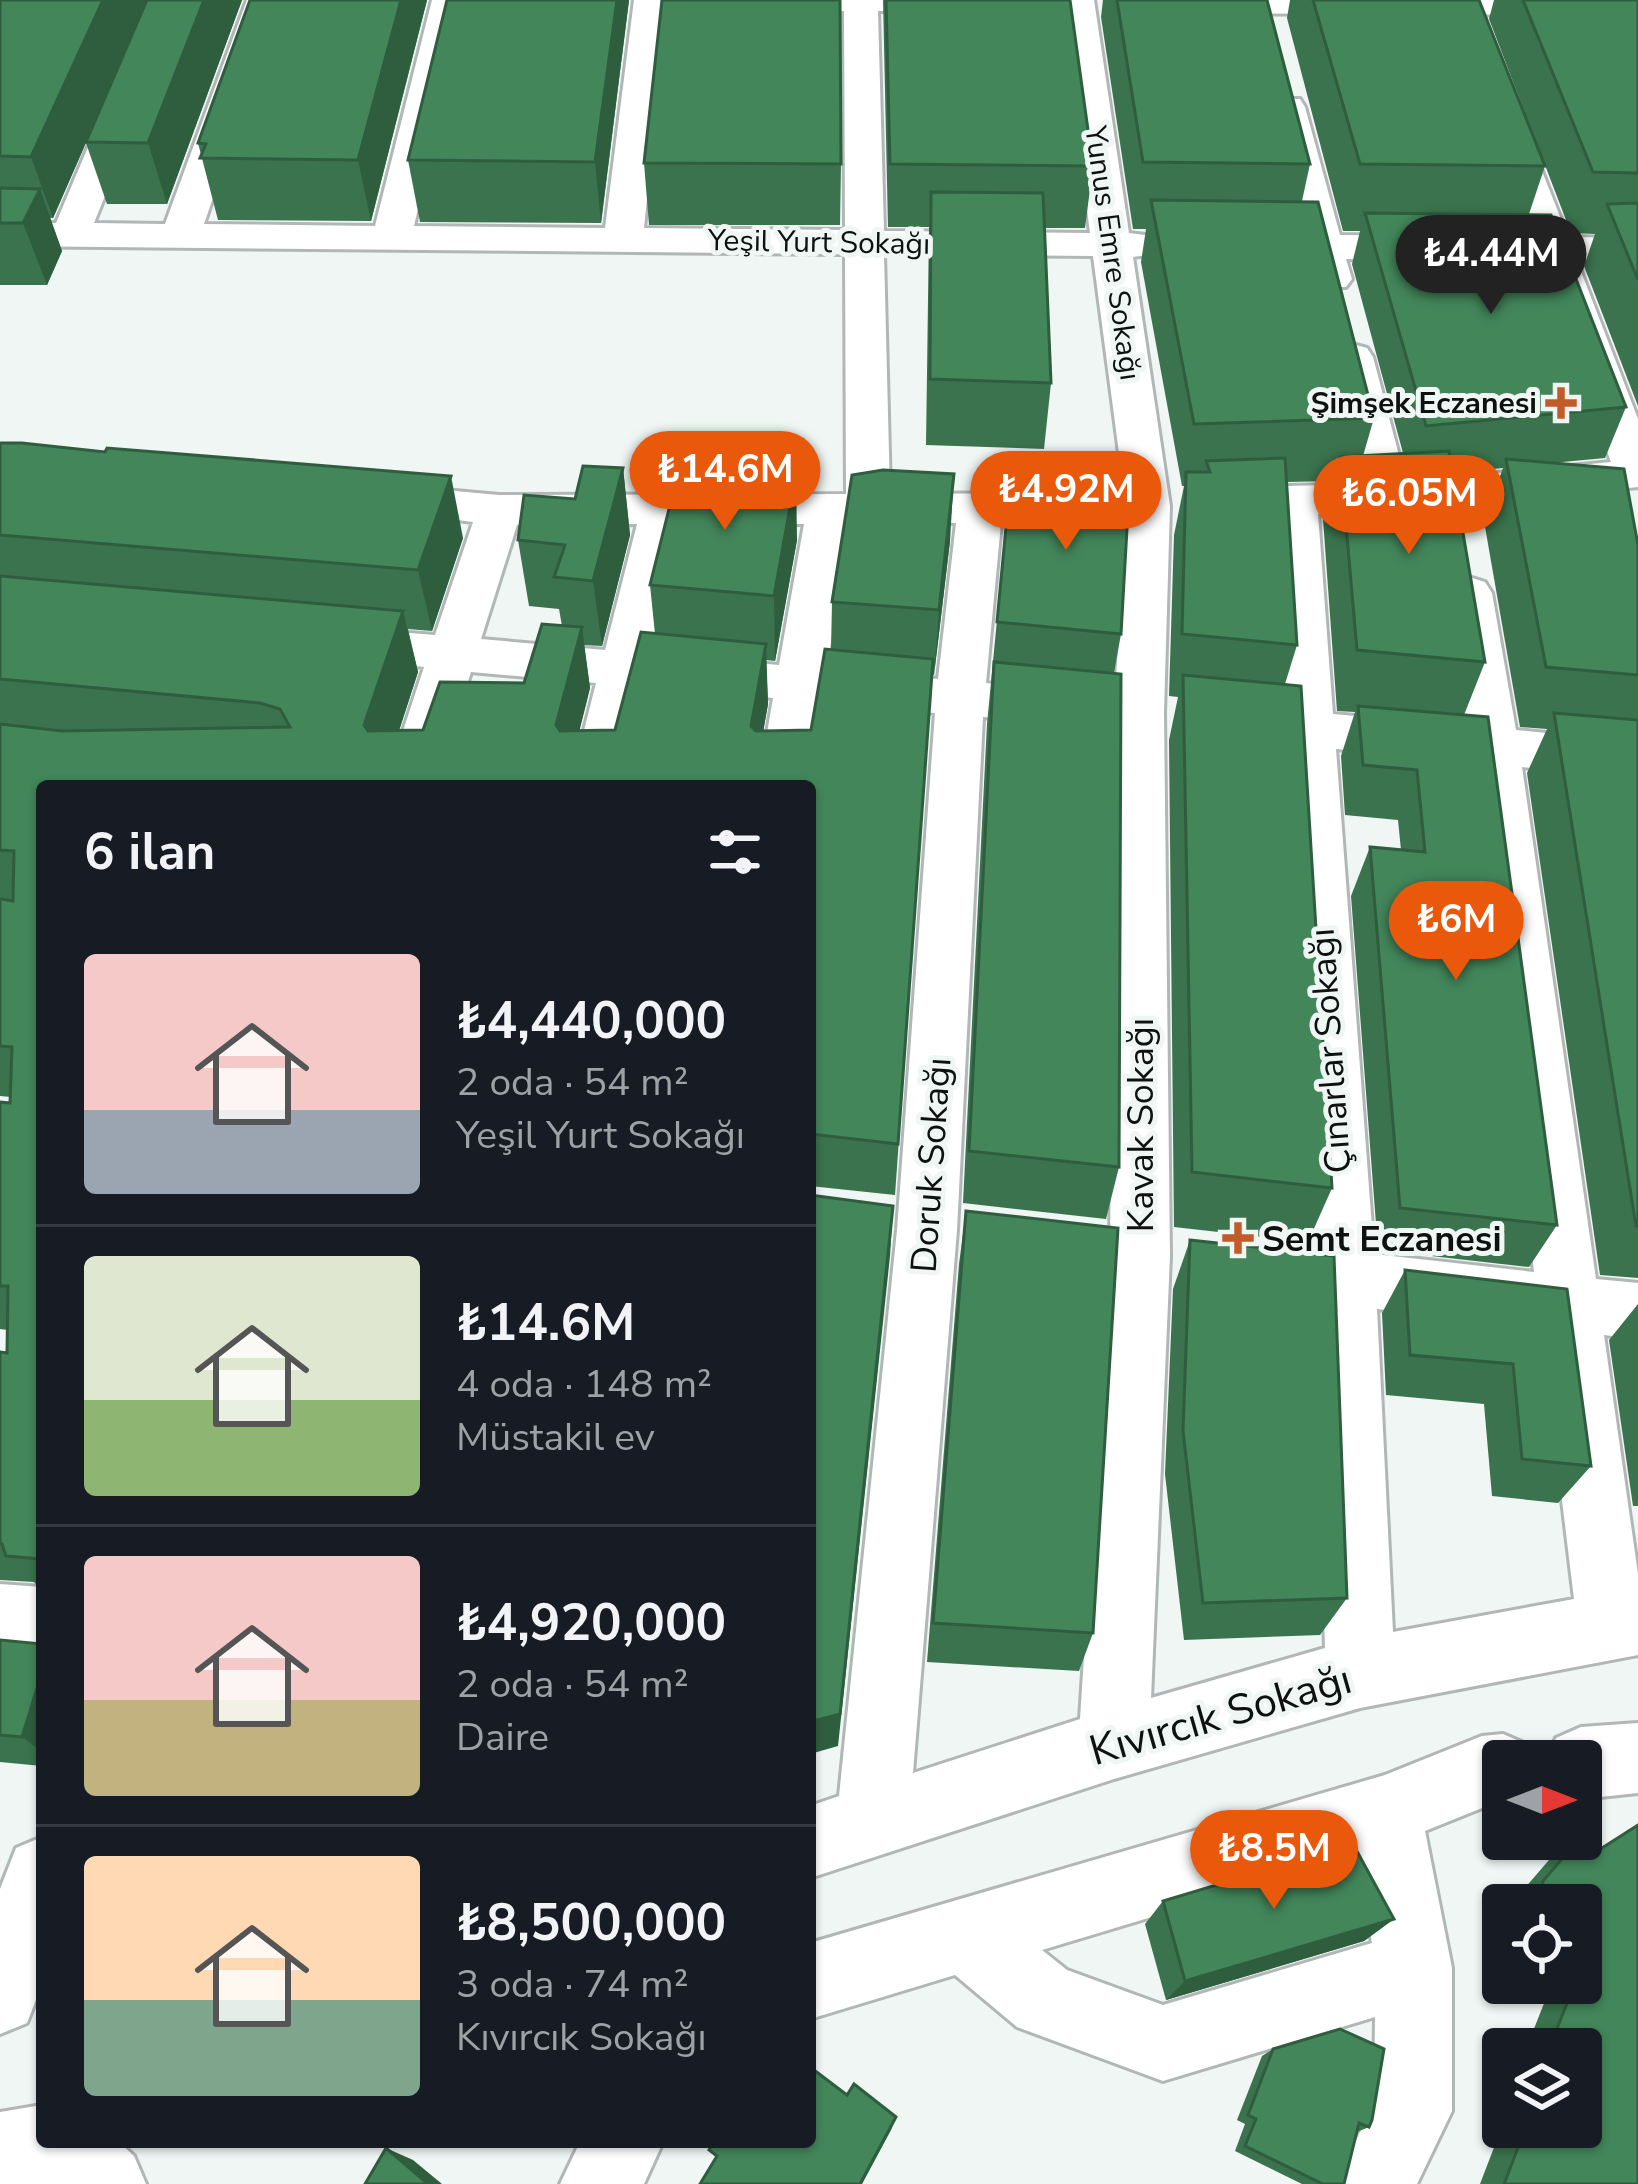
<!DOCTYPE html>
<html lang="tr">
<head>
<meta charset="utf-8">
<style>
	body { margin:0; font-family:"Nunito Sans",sans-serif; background:#242831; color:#f1f3f6; height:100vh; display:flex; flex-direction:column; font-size:45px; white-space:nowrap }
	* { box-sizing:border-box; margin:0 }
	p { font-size:39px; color:#9ea1a6 }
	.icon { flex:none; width:66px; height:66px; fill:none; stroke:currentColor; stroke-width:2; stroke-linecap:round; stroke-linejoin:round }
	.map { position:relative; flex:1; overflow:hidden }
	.panel { position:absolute; left:36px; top:780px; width:780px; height:1368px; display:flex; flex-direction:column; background:#171b24; border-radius:12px; box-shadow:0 3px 9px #0004 }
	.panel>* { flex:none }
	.needle { width:78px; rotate:90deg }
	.buttons { position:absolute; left:1482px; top:1740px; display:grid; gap:24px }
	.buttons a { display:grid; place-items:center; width:120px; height:120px; border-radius:12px; background:#171b24; box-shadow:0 3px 9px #0004; font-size:60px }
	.price { position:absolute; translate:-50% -102px; padding:0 27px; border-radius:42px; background:#ea580c; color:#fff; font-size:39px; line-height:78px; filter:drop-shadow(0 3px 6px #0008) }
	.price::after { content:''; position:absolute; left:50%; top:72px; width:36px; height:27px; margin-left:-18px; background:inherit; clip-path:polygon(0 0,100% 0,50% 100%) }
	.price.current { background:#222; color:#fff }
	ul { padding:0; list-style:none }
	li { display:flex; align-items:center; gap:36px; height:300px; padding:0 48px }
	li+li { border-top:3px solid #363941 }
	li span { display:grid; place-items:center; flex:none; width:336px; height:240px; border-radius:12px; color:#555 }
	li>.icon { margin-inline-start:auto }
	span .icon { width:144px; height:144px; fill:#fffc; stroke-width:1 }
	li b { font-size:51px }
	h2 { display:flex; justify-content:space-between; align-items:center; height:144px; padding:0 48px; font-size:51px }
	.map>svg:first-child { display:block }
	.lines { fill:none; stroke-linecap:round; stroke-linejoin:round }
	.minor-casing { stroke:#b1b7b6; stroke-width:6 }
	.minor { fill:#fff; fill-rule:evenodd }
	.wall { fill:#3a734d }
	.shaded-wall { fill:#2f5e3f }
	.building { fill:#43865a; stroke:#2f5e3f; stroke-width:3 }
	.poi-dot { fill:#c15c28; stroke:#eff6f4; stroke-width:4.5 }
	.labels { text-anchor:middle; stroke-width:10; stroke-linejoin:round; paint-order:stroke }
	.far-street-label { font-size:30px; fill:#0f1111; stroke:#eff6f4 }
	.far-poi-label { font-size:30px; font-weight:bold; fill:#0f1111; stroke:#eff6f4; text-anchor:end }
	.street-label { font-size:36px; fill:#0f1111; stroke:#eff6f4 }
	.poi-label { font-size:36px; font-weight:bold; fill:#0f1111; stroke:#eff6f4; text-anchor:start }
	.near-street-label { font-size:42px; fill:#0f1111; stroke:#eff6f4 }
</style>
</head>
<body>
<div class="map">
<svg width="1638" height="2184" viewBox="0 0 1638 2184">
	<rect width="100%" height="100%" fill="#eff6f4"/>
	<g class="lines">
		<defs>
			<g id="minor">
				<path d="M150,0H184L94,223L165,224L247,0H281L204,224L375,226L432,0H466L414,226L605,228L634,0H668L644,228L845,230L844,11L700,10L688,7L683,0H974L970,8L958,11H878L884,231L1090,233L1060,0H1094L1129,233L1162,237L1168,245L1162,253L1133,257L1170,506L1164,713L1170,1256L1151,1698L1325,1648L1315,1302L1287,1293L1278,1274L1287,1255L1313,1248L1286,745L1207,733L1199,721L1207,709L1224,703L1284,709L1273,516L1212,518L1196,513L1190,503L1196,493L1212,488L1362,484L1331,357L1337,348L1352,344L1367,348L1373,357L1406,482L1611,462L1537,261L1346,259L1352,279L1346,287H1318L1307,258L1238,254L1232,246L1238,238L1301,235L1269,107L1274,99H1300L1305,107L1340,235L1529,237L1489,128L1494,120H1520L1525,128L1568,237L1638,238V262L1577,261L1638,419V487L1388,512L1318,514L1333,714L1466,726L1446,593L1453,582L1469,577L1485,582L1492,593L1516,730L1638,742V778L1522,767L1596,1279L1638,1283V1339L1604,1335L1638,1574V1655L1360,1708L1114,1779L810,1878V1806L839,1796L897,1230L935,713L821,703L808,786H758L773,698L644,687L620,786H570L596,683L471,672L435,786H385L424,667L317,655L310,643L317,631L334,627L435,635L473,522L362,508L356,498L362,488L378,484L499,495L846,494L845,254L0,246V222L56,223ZM884,254L1093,256L1126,506L1114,713L1110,1256L1080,1719L913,1773L957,1230L983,717L1066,724L1083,719L1090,707L1083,695L986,683L1001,523L1099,518L1105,508L1099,498L1083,493L890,494ZM849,523H956L938,679L827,669ZM637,524L605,650L481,639L517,525ZM683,524H804L779,665L652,654ZM1336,749L1471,762L1534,1272L1374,1254ZM1377,1309L1541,1327L1574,1599L1393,1632Z"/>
				<path d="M1173,0H1584L1587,5L1582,12L1570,15L1188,13L1176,10Z"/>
				<path d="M0,1584L42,1587V1655L0,1652Z"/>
				<path d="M1638,1723V1793L1581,1799V1761H1546L1556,1738L1581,1727Z"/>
				<path d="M1503,1734L1528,1745L1535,1761H1503V1806L1482,1808L1425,1831L1452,1968V2111L1417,2184H1334L1374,2104L1375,2017L1163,2081L1017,2027L955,1975L810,2019V1943L1385,1775L1482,1736ZM1357,1855L1372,1943L1163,2005L1067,1970L1042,1950Z"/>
				<path d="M42,1837V1984L27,2023L0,2034V1889L16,1848Z"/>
				<path d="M42,2105V2142H119L134,2156L146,2184H0V2112Z"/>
				<path d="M580,2142H663L644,2184H560Z"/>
			</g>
		</defs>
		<use href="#minor" class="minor-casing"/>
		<use href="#minor" class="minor"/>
	</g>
	<g class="wall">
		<path d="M0,0H242L167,204H107L86,143L53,218H50L62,251L47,285H0Z"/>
		<path d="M250,0H427L371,221L218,220L198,143Z"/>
		<path d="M447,0H629L601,223L420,222L408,160Z"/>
		<path d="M883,0H1070L1093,166L1085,228H1044L1051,383L1044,449L926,445L929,227H888Z"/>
		<path d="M1103,0H1267L1310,164L1302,201L1374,418L1363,456L1403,453L1352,264L1360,231H1343L1287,18L1290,0H1479L1545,166L1529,214L1626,407L1605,458L1552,463L1638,545V1278L1600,1275L1527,773L1547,729L1520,727L1484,521L1503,468L1453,473L1485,662L1464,715L1557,1225L1529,1267L1378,1250L1351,896L1370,847L1401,850L1398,820L1345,815L1341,756L1355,712L1337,711L1323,519L1334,481L1287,482L1297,645L1285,684L1332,1188L1308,1242L1174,1227L1169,740L1178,697L1169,696L1174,535L1184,486H1182L1141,262L1146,229H1133L1101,17Z"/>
		<path d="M1494,0H1638V406L1584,266L1595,234L1571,233L1489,19Z"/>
		<path d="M644,163L841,164L840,225H649Z"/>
		<path d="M0,443L463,538L432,631L408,629L418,672L399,731L423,730L524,683L562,626L559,609L529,606L518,540L575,499L623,468L630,535L602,646L584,645L590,688L579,731L615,730L655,634L650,585L797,540L775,661L766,660L768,704L763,731L811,730L831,649L832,602L950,541L934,675H932L895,1195L810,1186V786H42V1590L34,1582L0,1580V1352L7,1353L8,1330L0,1329V1102L10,1103L11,1097L0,1096Z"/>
		<path d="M1010,485L1121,634L1114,673L1119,1167L1106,1219L963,1203L987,724Z"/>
		<path d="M966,1211L1093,1633L1079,1671L927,1662L959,1264Z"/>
		<path d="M1190,1240L1347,1598L1320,1635L1184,1640L1165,1474L1173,1289Z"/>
		<path d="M1405,1270L1567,1289L1591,1466L1558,1503L1492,1496L1484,1404L1386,1395L1382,1313Z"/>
		<path d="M1638,1304V1506H1633L1609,1340Z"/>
		<path d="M0,1640L42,1644V1766L0,1762Z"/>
		<path d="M1576,1839H1581L1638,2184H1480L1503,2124V2127H1581V2049H1526L1552,1983H1581V1905H1517V1897L1555,1853Z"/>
		<path d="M1163,1901L1394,1919L1364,1941L1166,2000L1145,1924Z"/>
		<path d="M1273,2049L1369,2127L1357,2132L1344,2184H1302L1235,2151L1245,2124L1237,2120L1262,2056Z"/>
	</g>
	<g class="shaded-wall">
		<path d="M103,0H148L53,218L31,157Z"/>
		<path d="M204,0H242L167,204L148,143Z"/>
		<path d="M401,0H427L371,221L358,160Z"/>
		<path d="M617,0H629L601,223L595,162Z"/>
		<path d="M40,189L62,251L47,285L23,223Z"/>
		<path d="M623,468L630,535L602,646L593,581Z"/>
		<path d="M796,474L797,540L775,661L774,596Z"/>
		<path d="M954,474L950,541L934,675L939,610Z"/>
		<path d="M451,476L463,538L432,631L418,570Z"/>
		<path d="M403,611L418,672L381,785L364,725Z"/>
		<path d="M582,627L590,688L566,785L556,725Z"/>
		<path d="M766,644L768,704L754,785L751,726Z"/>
		<path d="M893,1206L890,1256L838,1746L810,1754V1722Z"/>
		<path d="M42,1672V1752L22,1737Z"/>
		<path d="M1394,1919L1364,1941L1166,2000L1185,1981Z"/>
		<path d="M896,2117L891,2130L862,2184H860Z"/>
		<path d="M386,2148L413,2160L442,2184H428Z"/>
	</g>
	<g class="building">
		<path d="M0,0H103L31,157L0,156Z"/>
		<path d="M147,0H204L148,143L86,142Z"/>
		<path d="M250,0H401L358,160L200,158L206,144L198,143Z"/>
		<path d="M447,0H617L595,162L408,160Z"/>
		<path d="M662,0H840L841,164L644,163Z"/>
		<path d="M886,0H1070L1093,166L890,164Z"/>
		<path d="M1117,0H1267L1310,164L1143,162Z"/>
		<path d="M1313,0H1479L1545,166L1360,164Z"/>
		<path d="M1523,0H1638V173L1593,172Z"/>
		<path d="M0,188L40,189L23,223H0Z"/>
		<path d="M931,192L1043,193L1051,383L930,379Z"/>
		<path d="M1151,200L1318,202L1374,418L1194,424Z"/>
		<path d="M1638,203V280L1607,204Z"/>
		<path d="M1365,213L1551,215L1626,407L1426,426Z"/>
		<path d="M0,443H22L105,452L107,448L451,476L418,570L0,535Z"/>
		<path d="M1449,451L1485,662L1357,650L1340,457Z"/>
		<path d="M1285,458L1297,645L1182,634L1186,472H1210L1206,461Z"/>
		<path d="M1506,459L1624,469L1638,545V675L1546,667Z"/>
		<path d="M583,466L623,468L593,581L554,577L565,545L518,540L524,495L575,499Z"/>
		<path d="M883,470L954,474L939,610L832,602L852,475Z"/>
		<path d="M678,473L796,474L774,596L650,585Z"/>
		<path d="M1027,475L1130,476L1121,634L997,622L1010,485L1027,486Z"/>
		<path d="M0,576L403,611L364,725L368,731L423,730L440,682L524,683L542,624L582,627L556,725L560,731L615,730L641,632L766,644L751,726L756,731L811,730L825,649L933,659L898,1144L810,1134V786H42V1559L6,1556L2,1544H0V1352L7,1353L8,1286H0V1102L10,1103L12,1047L0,1046V899L13,901L14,851L0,850V724L62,731L290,727L280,709L260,703L0,679Z"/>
		<path d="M994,662L1121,674L1119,1167L969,1151Z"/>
		<path d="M1183,675L1301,686L1332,1188L1192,1172Z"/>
		<path d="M1358,706L1488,717L1557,1225L1400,1208L1370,847L1425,852L1417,770L1363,765Z"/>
		<path d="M1554,713L1638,720V1226H1636Z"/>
		<path d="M810,1195L893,1206L840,1714L810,1722Z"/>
		<path d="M966,1211L1118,1228L1093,1633L933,1623Z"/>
		<path d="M1190,1240L1334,1256L1347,1598L1203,1603L1183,1431Z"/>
		<path d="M1405,1270L1567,1289L1591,1466L1522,1459L1513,1364L1410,1355Z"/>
		<path d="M0,1640L42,1644V1672L22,1737L0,1735Z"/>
		<path d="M1638,1825V2184H1504L1526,2127H1581V2049H1549L1575,1983H1581V1967L1586,1956L1581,1953V1905H1541L1543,1881L1579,1839H1581L1582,1835L1602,1848Z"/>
		<path d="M1353,1844L1394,1919L1185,1981L1163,1901Z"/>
		<path d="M1340,2029L1384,2049L1372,2120L1369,2127L1359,2123L1344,2184H1323L1245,2146L1256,2119L1248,2115L1273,2049Z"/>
		<path d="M810,2067L847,2095L854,2084L896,2117L860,2184H700L717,2156L709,2150L714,2142H810Z"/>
		<path d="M386,2148L428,2184H365Z"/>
	</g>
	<g class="poi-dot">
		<path d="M1555 385h12v12h12v12h-12v12h-12v-12h-12v-12h12z"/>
		<path d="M1232 1220h12v12h12v12h-12v12h-12v-12h-12v-12h12z"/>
	</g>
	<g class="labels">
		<g class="far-street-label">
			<text transform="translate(819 242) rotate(1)" y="10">Yeşil Yurt Sokağı</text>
			<text transform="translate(1113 253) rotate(82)" y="10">Yunus Emre Sokağı</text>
		</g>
		<g class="far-poi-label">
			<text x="1537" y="413">Şimşek Eczanesi</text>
		</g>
		<g class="street-label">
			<text transform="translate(1329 1051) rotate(-94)" y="13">Çınarlar Sokağı</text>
			<text transform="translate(1140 1125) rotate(-90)" y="13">Kavak Sokağı</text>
			<text transform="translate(930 1165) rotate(-86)" y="13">Doruk Sokağı</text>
		</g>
		<g class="poi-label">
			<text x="1262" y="1251">Semt Eczanesi</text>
		</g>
		<g class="near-street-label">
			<text transform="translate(1220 1714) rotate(-16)" y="15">Kıvırcık Sokağı</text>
		</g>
	</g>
</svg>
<div class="buttons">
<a><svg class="needle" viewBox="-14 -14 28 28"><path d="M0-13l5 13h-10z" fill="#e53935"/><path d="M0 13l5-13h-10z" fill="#9ea1a6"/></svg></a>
<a><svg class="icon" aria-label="locate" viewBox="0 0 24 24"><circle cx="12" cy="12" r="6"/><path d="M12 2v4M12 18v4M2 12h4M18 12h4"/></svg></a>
<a><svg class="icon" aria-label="layers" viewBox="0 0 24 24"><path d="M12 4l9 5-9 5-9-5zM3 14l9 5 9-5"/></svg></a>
</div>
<b class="price current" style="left:1491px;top:317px">₺4.44M</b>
<b class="price" style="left:725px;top:533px">₺14.6M</b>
<b class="price" style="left:1066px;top:553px">₺4.92M</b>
<b class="price" style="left:1409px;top:557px">₺6.05M</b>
<b class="price" style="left:1456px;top:983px">₺6M</b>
<b class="price" style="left:1274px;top:1912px">₺8.5M</b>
<section class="panel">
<h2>6 ilan<svg class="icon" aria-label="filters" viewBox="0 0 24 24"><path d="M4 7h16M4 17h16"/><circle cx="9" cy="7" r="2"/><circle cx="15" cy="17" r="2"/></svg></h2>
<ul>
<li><span style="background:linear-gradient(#f6c9c9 65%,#9aa5b1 0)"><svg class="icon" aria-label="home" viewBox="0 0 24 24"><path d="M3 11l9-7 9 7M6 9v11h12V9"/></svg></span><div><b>₺4,440,000</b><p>2 oda · 54 m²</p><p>Yeşil Yurt Sokağı</p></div></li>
<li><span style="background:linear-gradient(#dfe7d0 60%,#8fb573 0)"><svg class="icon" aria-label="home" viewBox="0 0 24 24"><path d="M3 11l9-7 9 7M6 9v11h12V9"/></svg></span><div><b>₺14.6M</b><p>4 oda · 148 m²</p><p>Müstakil ev</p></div></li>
<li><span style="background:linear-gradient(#f6c9c9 60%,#c2b280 0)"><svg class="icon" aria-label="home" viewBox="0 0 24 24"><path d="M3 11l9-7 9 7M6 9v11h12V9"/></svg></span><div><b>₺4,920,000</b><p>2 oda · 54 m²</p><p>Daire</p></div></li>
<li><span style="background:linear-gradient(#ffd9b3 60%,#7fa58c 0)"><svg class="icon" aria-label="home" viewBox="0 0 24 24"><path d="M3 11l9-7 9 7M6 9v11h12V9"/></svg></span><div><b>₺8,500,000</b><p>3 oda · 74 m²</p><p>Kıvırcık Sokağı</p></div></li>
</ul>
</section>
</div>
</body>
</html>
